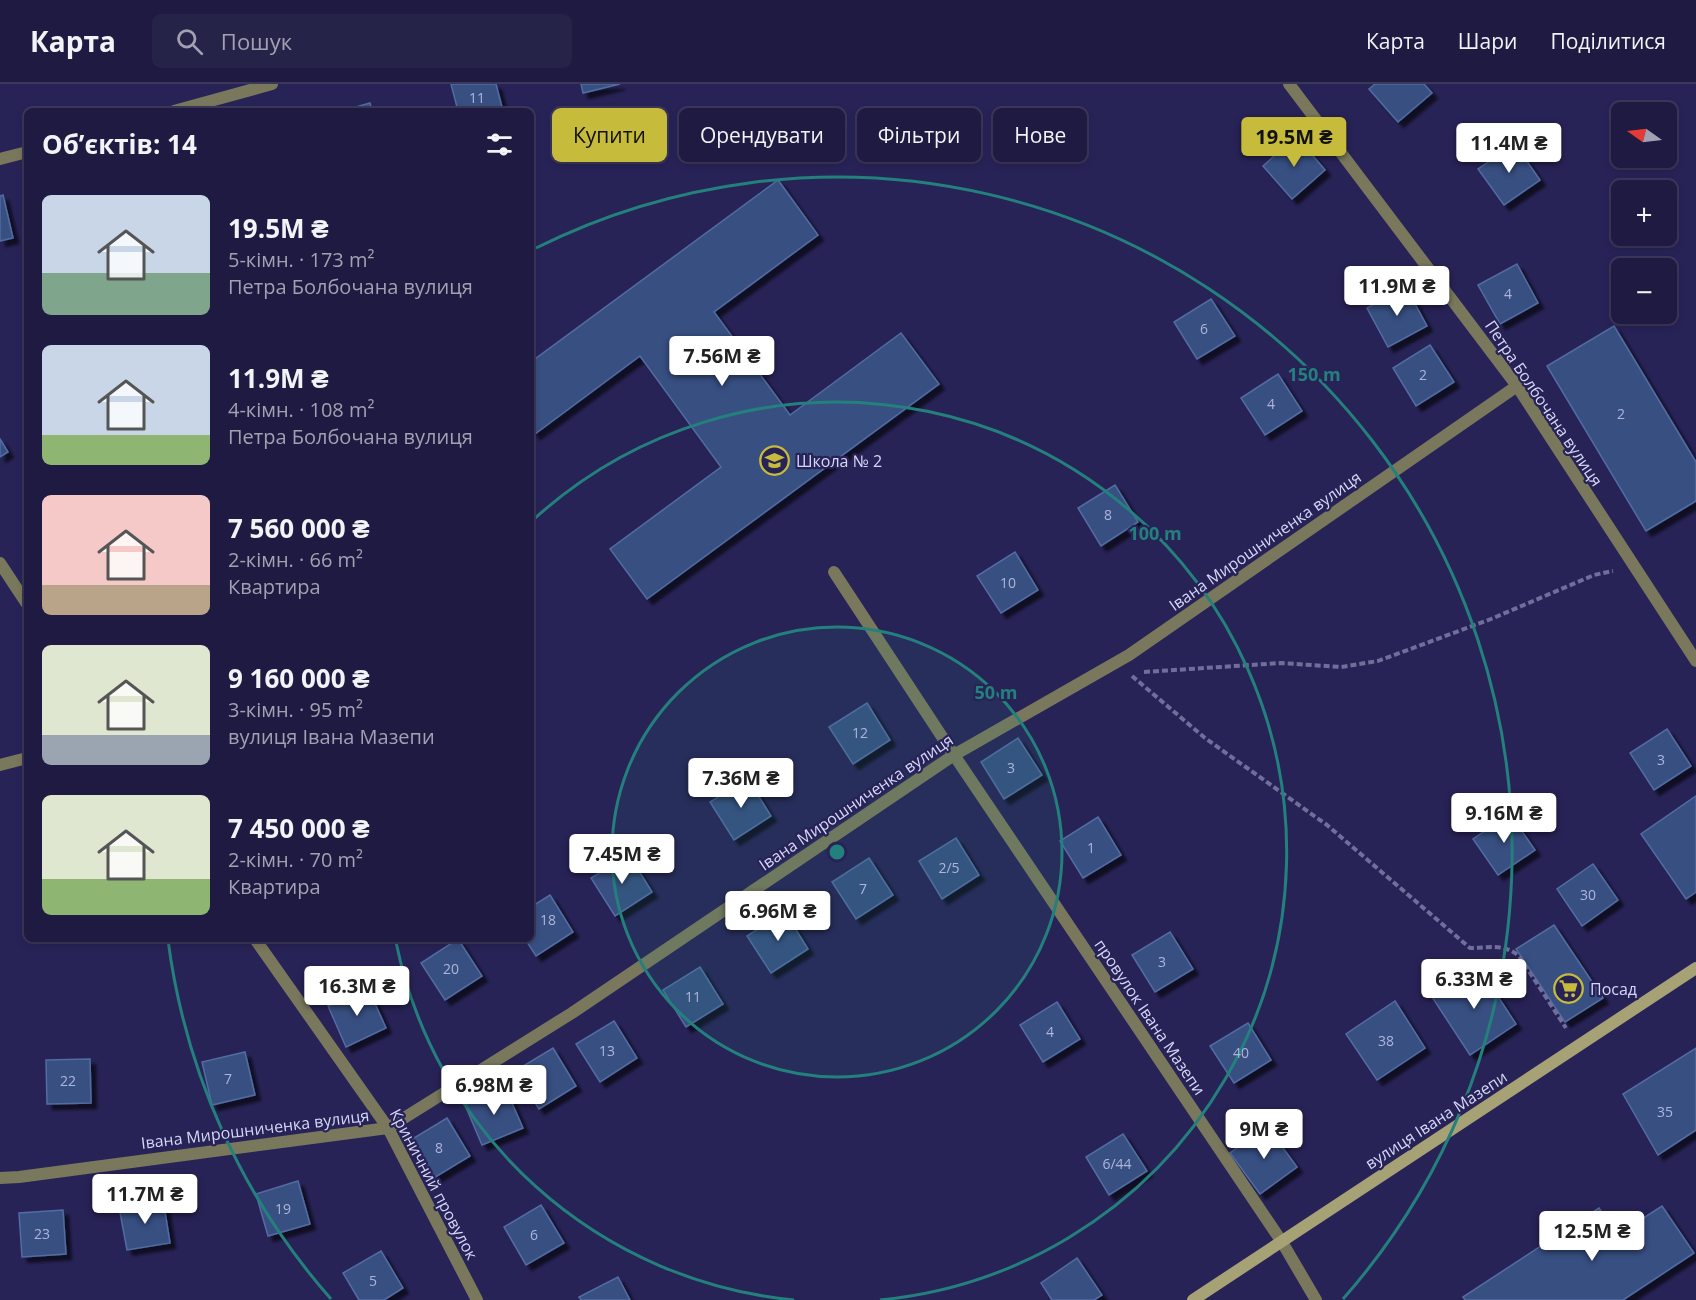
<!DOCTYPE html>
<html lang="uk">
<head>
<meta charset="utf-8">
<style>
	body { margin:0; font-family:"Open Sans",sans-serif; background:#262348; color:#f1f3f6; height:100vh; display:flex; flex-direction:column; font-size:22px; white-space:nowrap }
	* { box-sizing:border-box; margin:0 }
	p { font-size:20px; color:#a1a1b1 }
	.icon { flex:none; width:33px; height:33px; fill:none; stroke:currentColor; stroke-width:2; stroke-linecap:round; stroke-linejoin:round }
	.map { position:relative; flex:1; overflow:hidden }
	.drawer { position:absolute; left:24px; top:24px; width:510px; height:834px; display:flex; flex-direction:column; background:#1e1a41; border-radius:9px; box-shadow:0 3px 9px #0003,0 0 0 2px #3c385a }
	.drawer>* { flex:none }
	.guide { position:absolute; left:552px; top:24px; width:570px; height:54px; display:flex; gap:12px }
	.needle { width:39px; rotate:284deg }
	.fabs { position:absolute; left:1611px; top:18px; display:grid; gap:12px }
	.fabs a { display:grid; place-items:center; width:66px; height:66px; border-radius:9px; background:#1e1a41; box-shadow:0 3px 9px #0003,0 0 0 2px #3c385a; font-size:30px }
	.price { position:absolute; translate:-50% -51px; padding:0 14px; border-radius:6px; background:#fff; color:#222; font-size:20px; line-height:39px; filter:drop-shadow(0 2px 3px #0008) }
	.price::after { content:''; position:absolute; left:50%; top:36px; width:18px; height:14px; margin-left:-9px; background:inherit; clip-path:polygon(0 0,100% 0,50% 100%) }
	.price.active { background:#c7bb3b; color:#111 }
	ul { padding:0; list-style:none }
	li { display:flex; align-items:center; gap:18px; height:150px; padding:0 18px }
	li span { display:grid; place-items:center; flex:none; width:168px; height:120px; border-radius:9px; color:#555 }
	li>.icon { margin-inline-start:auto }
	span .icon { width:72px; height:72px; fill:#fffc; stroke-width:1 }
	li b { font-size:26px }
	h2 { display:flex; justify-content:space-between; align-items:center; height:72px; padding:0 18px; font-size:26px }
	.pill { padding:0 21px; border-radius:9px; background:#1e1a41; box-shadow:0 3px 9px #0003,0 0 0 2px #3c385a; font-size:21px; line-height:54px }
	.pill.active { background:#c7bb3b; color:#111 }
	header { display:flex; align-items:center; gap:36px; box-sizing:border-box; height:84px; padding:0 30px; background:#1e1a41; border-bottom:2px solid #3c385a }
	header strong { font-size:28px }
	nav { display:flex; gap:33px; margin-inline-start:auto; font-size:21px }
	.search { width:420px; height:54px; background:#262348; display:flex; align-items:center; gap:15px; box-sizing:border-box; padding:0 21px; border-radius:9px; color:#a1a1b1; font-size:22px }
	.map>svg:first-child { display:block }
	.building { fill:#374f82; stroke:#526ca2; stroke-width:1.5; filter:url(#shadow) }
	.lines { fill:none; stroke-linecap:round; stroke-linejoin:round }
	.path { stroke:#706e9a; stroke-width:4; stroke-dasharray:6 3; stroke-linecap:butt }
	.lane { stroke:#7a785c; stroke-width:12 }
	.street { stroke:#7a785c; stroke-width:12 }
	.secondary { stroke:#a6a276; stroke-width:12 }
	.ring { fill:none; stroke:#23807c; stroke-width:3 }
	.labels { text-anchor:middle; stroke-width:4.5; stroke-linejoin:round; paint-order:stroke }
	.number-label { font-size:14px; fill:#aeb5da }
	.street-label { font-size:16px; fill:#d6d7f8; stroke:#282357 }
	.poi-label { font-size:16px; fill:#d6d7f8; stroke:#282357; text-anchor:start }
	.centre { fill:#23807c; stroke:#282357; stroke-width:3 }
	.ring-label { font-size:18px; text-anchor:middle; font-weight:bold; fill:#23807c; stroke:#282357; stroke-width:4.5; stroke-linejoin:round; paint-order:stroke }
</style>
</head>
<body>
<header>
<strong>Карта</strong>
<div class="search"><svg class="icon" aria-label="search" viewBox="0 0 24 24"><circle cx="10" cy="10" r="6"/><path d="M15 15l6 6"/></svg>Пошук</div>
<nav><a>Карта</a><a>Шари</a><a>Поділитися</a></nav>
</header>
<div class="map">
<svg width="1696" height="1216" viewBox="0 0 1696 1216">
	<defs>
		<filter id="shadow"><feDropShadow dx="5.5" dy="5.5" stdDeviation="1.5" flood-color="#0009"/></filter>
	</defs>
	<rect width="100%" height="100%" fill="#282357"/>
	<g class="building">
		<path d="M451,0H496L503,27H458Z"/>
		<path d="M581,0H620L583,9Z"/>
		<path d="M1375,0H1424L1432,9L1398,38L1369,5Z"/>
		<path d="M370,19L372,27H342Z"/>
		<path d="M1296,52L1325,86L1292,115L1263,82Z"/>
		<path d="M1515,60L1540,96L1504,121L1478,85Z"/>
		<path d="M778,96L818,151L714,228L790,331L901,249L939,300L647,515L610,465L721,383L640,272L535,350L531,345V278Z"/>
		<path d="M3,111L13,154L0,157V112Z"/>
		<path d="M1517,180L1538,219L1500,240L1478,201Z"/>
		<path d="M1406,203L1427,242L1388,263L1367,224Z"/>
		<path d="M1211,215L1235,252L1197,275L1174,238Z"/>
		<path d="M1614,242L1696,378V417L1646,447L1547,282Z"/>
		<path d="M1430,261L1454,298L1416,322L1393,284Z"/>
		<path d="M1278,290L1302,327L1265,351L1241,314Z"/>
		<path d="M0,355L8,368L0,373Z"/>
		<path d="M1115,401L1138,438L1101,462L1078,424Z"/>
		<path d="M1015,468L1038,506L1001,529L977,492Z"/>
		<path d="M867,619L890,656L853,680L829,643Z"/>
		<path d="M1667,645L1691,682L1654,706L1630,669Z"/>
		<path d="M1018,654L1042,691L1004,715L981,678Z"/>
		<path d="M748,695L771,732L734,756L710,718Z"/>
		<path d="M1696,712V808L1686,815L1641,750Z"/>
		<path d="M1510,730L1535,766L1498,791L1473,755Z"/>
		<path d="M1098,733L1121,771L1083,794L1060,757Z"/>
		<path d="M956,754L979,791L942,815L919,777Z"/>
		<path d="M629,771L652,808L615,832L591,794Z"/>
		<path d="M869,774L893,811L856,835L832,798Z"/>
		<path d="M1593,780L1618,816L1582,842L1557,805Z"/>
		<path d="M550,811L573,848L536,872L525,855H531V823Z"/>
		<path d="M785,828L808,865L771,889L747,852Z"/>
		<path d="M1554,841L1603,914L1565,938L1516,865Z"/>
		<path d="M1170,848L1193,885L1155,908L1132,871Z"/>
		<path d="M458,855L482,892L445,916L421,879Z"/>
		<path d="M1478,882L1516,940L1470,971L1432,913Z"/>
		<path d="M700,883L723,920L686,943L663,906Z"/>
		<path d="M368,904L386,944L346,963L328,922Z"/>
		<path d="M1395,917L1425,964L1377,996L1346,950Z"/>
		<path d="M1057,918L1080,955L1043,978L1020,941Z"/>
		<path d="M614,937L637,974L600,998L576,960Z"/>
		<path d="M1248,939L1271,976L1234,999L1210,962Z"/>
		<path d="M553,964L576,1002L539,1025L515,987Z"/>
		<path d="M1696,964V1046L1658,1071L1623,1010Z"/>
		<path d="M245,968L255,1011L212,1021L202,978Z"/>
		<path d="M90,975L91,1019L47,1020L46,976Z"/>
		<path d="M505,1003L523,1044L482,1061L465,1021Z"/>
		<path d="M447,1034L470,1072L432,1095L409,1057Z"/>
		<path d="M1267,1042L1297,1083L1260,1110L1230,1069Z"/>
		<path d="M1123,1050L1147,1087L1109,1111L1086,1073Z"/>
		<path d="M298,1097L310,1140L268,1152L256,1110Z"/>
		<path d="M163,1115L170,1159L127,1166L119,1123Z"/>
		<path d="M541,1121L564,1159L526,1181L504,1143Z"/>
		<path d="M1662,1122L1694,1169L1623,1216H1465L1463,1213L1599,1124L1617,1151Z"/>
		<path d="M63,1126L66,1170L22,1173L19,1129Z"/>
		<path d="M381,1167L403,1204L384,1216H359L343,1189Z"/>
		<path d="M1077,1174L1102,1211L1094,1216H1052L1041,1199Z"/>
		<path d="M618,1193L630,1216H581L579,1213Z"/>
	</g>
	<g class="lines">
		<g class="path">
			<path d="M1144,588L1281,579L1341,583L1378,577L1491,535L1594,491L1613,487"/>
			<path d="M1132,592L1205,654L1327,741L1470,864C1489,864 1503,859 1519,872L1566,944"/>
		</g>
		<path class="lane" d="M834,488L954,671"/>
		<g class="street">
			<path d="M1289,0L1517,302L1696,577"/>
			<path d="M174,27L272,0"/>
			<path d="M0,75L27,68"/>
			<path d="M0,479L27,520"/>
			<path d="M954,671L1282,1158L1316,1216"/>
			<path d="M0,681L27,674"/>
			<path d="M255,855L388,1044L477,1216"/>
			<path d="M0,1094L19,1093L388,1044L572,929L954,671L1129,571L1517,302"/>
		</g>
		<path class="secondary" d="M1193,1216L1696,884"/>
	</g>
	<circle cx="837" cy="768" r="225" fill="#23807c" fill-opacity=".12"/>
	<g class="ring">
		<circle cx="837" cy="768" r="225"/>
		<path d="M794 1216A450 450 0 0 1 396 858M533 436A450 450 0 1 1 880 1216"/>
		<path d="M331 1215A675 675 0 0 1 168 856M536 164A675 675 0 0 1 1343 1215"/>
	</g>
	<defs>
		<symbol id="school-ring" viewBox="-11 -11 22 22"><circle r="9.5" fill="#282357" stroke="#c7bb3b" stroke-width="1.5"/><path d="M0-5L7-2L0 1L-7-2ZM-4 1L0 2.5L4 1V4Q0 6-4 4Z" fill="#c7bb3b"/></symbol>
		<symbol id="supermarket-ring" viewBox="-11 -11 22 22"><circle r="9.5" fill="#282357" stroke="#c7bb3b" stroke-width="1.5"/><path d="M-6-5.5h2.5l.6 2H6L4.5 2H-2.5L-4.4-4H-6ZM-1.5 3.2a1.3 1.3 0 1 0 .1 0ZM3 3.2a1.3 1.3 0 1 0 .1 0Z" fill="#c7bb3b"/></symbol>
	</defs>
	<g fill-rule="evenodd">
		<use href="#school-ring" x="758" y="360" width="33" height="33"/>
		<use href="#supermarket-ring" x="1552" y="888" width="33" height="33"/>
	</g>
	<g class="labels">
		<g class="number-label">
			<text x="477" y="19">11</text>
			<text x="1508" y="215">4</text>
			<text x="1204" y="250">6</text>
			<text x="1423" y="296">2</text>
			<text x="1271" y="325">4</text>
			<text x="1621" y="335">2</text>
			<text x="1108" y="436">8</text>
			<text x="1008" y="504">10</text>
			<text x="860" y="654">12</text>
			<text x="1661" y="681">3</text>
			<text x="1011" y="689">3</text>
			<text x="1091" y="769">1</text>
			<text x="949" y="789">2/5</text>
			<text x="863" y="810">7</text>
			<text x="1588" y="816">30</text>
			<text x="548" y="841">18</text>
			<text x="1162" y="883">3</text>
			<text x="451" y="890">20</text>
			<text x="693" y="918">11</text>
			<text x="1050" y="953">4</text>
			<text x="1386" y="962">38</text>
			<text x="607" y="972">13</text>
			<text x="1241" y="974">40</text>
			<text x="228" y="1000">7</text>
			<text x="68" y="1002">22</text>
			<text x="1665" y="1033">35</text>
			<text x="439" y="1069">8</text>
			<text x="1117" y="1085">6/44</text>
			<text x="283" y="1130">19</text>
			<text x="42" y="1155">23</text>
			<text x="534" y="1156">6</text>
			<text x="373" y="1202">5</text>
		</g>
		<g class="street-label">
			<text transform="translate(1544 319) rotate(56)" y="6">Петра Болбочана вулиця</text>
			<text transform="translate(1265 457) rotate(-35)" y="6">Івана Мирошниченка вулиця</text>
			<text transform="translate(856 718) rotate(-34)" y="6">Івана Мирошниченка вулиця</text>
			<text transform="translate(1150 933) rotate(56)" y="6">провулок Івана Мазепи</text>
			<text transform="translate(1436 1036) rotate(-33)" y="6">вулиця Івана Мазепи</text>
			<text transform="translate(255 1045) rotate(-7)" y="6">Івана Мирошниченка вулиця</text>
			<text transform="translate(434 1100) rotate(62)" y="6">Криничний провулок</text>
		</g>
		<g class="poi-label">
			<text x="796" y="383">Школа № 2</text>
			<text x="1590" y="911">Посад</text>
		</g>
	</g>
	<circle cx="837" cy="768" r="9" class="centre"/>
	<g class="ring-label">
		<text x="1314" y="297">150 m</text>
		<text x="1155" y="456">100 m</text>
		<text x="996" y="615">50 m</text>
	</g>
</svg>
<div class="fabs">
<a><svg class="needle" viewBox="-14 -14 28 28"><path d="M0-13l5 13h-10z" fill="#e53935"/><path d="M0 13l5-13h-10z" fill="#a1a1b1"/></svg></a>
<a>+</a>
<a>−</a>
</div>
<b class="price active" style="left:1294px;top:84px">19.5M ₴</b>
<b class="price" style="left:1509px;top:90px">11.4M ₴</b>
<b class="price" style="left:1397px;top:233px">11.9M ₴</b>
<b class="price" style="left:722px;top:303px">7.56M ₴</b>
<b class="price" style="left:741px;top:725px">7.36M ₴</b>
<b class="price" style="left:1504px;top:760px">9.16M ₴</b>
<b class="price" style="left:622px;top:801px">7.45M ₴</b>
<b class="price" style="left:778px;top:858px">6.96M ₴</b>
<b class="price" style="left:1474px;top:926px">6.33M ₴</b>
<b class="price" style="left:357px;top:933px">16.3M ₴</b>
<b class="price" style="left:494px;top:1032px">6.98M ₴</b>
<b class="price" style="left:1264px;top:1076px">9M ₴</b>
<b class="price" style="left:145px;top:1141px">11.7M ₴</b>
<b class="price" style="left:1592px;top:1178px">12.5M ₴</b>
<div class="guide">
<a class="pill active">Купити</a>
<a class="pill">Орендувати</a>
<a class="pill">Фільтри</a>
<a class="pill">Нове</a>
</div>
<section class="drawer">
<h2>Об’єктів: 14<svg class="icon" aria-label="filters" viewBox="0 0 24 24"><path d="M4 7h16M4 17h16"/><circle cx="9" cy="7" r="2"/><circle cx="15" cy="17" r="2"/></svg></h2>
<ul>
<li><span style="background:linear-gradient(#c9d6e8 65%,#7fa58c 0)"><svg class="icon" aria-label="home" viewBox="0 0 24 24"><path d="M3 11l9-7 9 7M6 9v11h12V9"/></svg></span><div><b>19.5M ₴</b><p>5-кімн. · 173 m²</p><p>Петра Болбочана вулиця</p></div></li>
<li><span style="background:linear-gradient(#c9d6e8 75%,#8fb573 0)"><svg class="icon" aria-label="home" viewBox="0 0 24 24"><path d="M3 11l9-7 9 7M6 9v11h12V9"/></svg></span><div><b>11.9M ₴</b><p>4-кімн. · 108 m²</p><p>Петра Болбочана вулиця</p></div></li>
<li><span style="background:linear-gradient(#f6c9c9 75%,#b9a48a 0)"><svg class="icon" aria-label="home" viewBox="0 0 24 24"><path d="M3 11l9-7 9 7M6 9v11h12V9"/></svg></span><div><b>7 560 000 ₴</b><p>2-кімн. · 66 m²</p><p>Квартира</p></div></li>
<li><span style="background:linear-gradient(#dfe7d0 75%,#9aa5b1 0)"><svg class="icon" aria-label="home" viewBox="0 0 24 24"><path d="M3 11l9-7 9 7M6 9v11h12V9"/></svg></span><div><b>9 160 000 ₴</b><p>3-кімн. · 95 m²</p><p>вулиця Івана Мазепи</p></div></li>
<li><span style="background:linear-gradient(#dfe7d0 70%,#8fb573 0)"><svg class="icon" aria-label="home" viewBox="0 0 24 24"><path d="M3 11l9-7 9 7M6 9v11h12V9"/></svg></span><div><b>7 450 000 ₴</b><p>2-кімн. · 70 m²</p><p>Квартира</p></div></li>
</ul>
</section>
</div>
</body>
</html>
